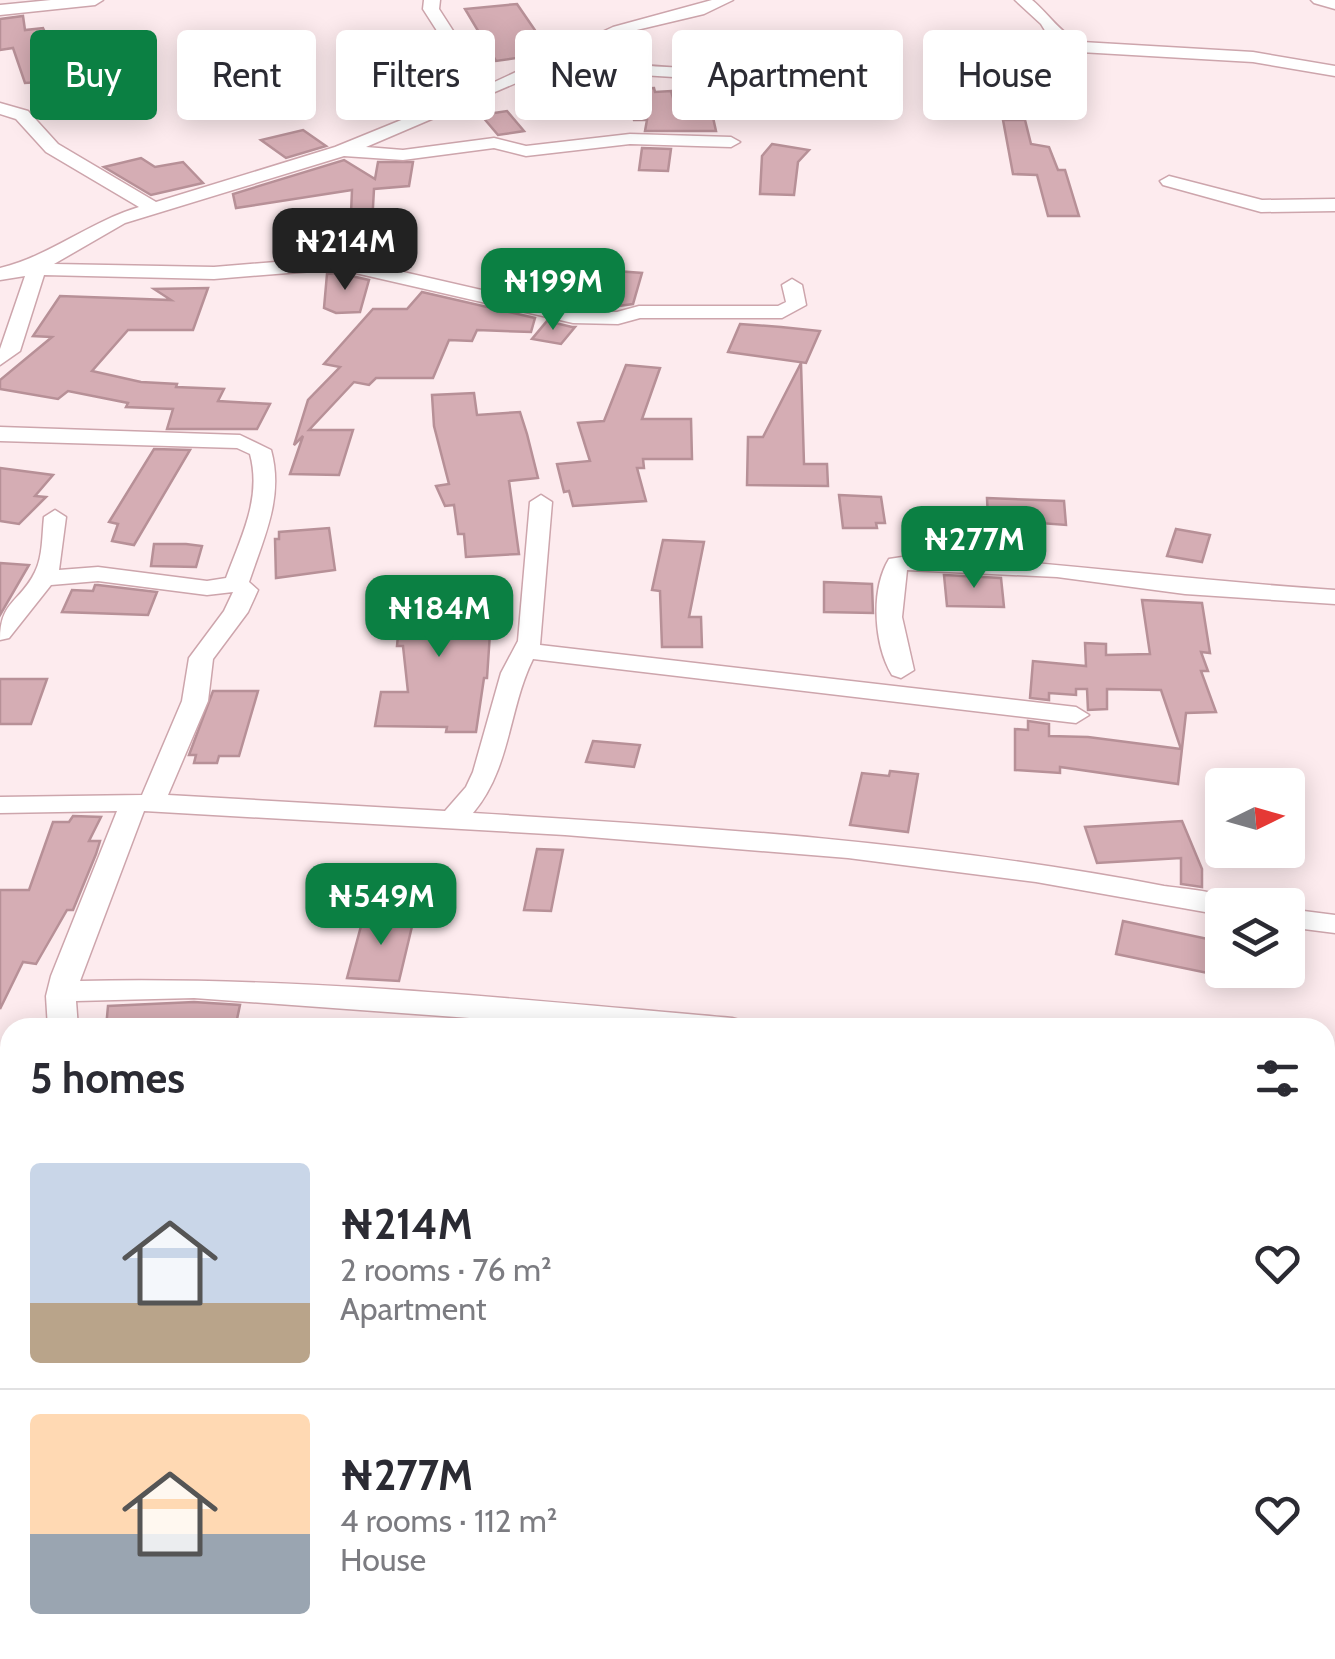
<!DOCTYPE html>
<html lang="en">
<head>
<meta charset="utf-8">
<style>
	body { margin:0; font-family:Cabin,sans-serif; background:#f7f7f7; color:#2b2b33; height:100vh; display:flex; flex-direction:column; font-size:38px; white-space:nowrap }
	* { box-sizing:border-box; margin:0 }
	p { font-size:32px; color:#7c7c81 }
	.icon { flex:none; width:55px; height:55px; fill:none; stroke:currentColor; stroke-width:2; stroke-linecap:round; stroke-linejoin:round }
	.map { position:relative; flex:1; overflow:hidden }
	.drawer { position:absolute; left:0px; top:1018px; width:1335px; height:642px; display:flex; flex-direction:column; background:#fff; border-radius:30px 30px 0 0; box-shadow:0 5px 25px #0003 }
	.drawer>* { flex:none }
	.guide { position:absolute; left:30px; top:30px; width:1275px; height:90px; display:flex; gap:20px }
	.needle { width:65px; rotate:85deg }
	.tools { position:absolute; left:1205px; top:768px; display:grid; gap:20px }
	.tools a { display:grid; place-items:center; width:100px; height:100px; border-radius:10px; background:#fff; box-shadow:0 5px 25px #0003; font-size:50px }
	.price { position:absolute; translate:-50% -85px; padding:0 22px; border-radius:20px; background:#0b8043; color:#fff; font-size:32px; line-height:65px; filter:drop-shadow(0 2px 5px #0008) }
	.price::after { content:''; position:absolute; left:50%; top:60px; width:30px; height:22px; margin-left:-15px; background:inherit; clip-path:polygon(0 0,100% 0,50% 100%) }
	.price.current { background:#222; color:#fff }
	ul { padding:0; list-style:none }
	li { display:flex; align-items:center; gap:30px; height:250px; padding:0 30px }
	li+li { border-top:2px solid #e1e1e2 }
	li span { display:grid; place-items:center; flex:none; width:280px; height:200px; border-radius:10px; color:#555 }
	li>.icon { margin-inline-start:auto }
	span .icon { width:120px; height:120px; fill:#fffc; stroke-width:1 }
	li b { font-size:42px }
	h2 { display:flex; justify-content:space-between; align-items:center; height:120px; padding:0 30px; font-size:42px }
	.pill { padding:0 35px; border-radius:10px; background:#fff; box-shadow:0 5px 25px #0003; font-size:35px; line-height:90px }
	.pill.current { background:#0b8043; color:#fff }
	.map>svg:first-child { display:block }
	.building { fill:#d5adb4; stroke:#b79097; stroke-width:2.5 }
	.lines { fill:none; stroke-linecap:round; stroke-linejoin:round }
	.minor-casing { stroke:#cda5ac; stroke-width:3 }
	.minor { fill:#fff; fill-rule:evenodd }
</style>
</head>
<body>
<div class="map">
<svg width="1335" height="1659" viewBox="0 0 1335 1659">
	<rect width="100%" height="100%" fill="#fdebee"/>
	<g class="building">
		<path d="M517,4L539,36L517,43L530,56L496,61L465,9Z"/>
		<path d="M23,16L25,30L43,28L51,45L56,81L25,83L13,48L0,50V19Z"/>
		<path d="M654,88L655,92L671,91L675,105L710,104L716,131H645L647,120H634L626,89Z"/>
		<path d="M507,111L524,131L498,135L481,115Z"/>
		<path d="M1003,120H1025L1031,144L1049,147L1058,170H1065L1079,216H1048L1037,175L1013,174Z"/>
		<path d="M303,130L326,146L286,158L261,140Z"/>
		<path d="M772,144L809,150L798,162L794,195L760,194L762,156Z"/>
		<path d="M642,148L671,149L668,171L639,170Z"/>
		<path d="M141,158L155,167L183,162L203,183L151,195L104,167Z"/>
		<path d="M344,160L375,179L378,162H413L409,186L374,189L370,260L329,254L331,236H350L352,190L236,208L233,194Z"/>
		<path d="M498,254L555,255L541,300L489,288Z"/>
		<path d="M616,271L642,273L633,304L603,308Z"/>
		<path d="M338,273L369,280L360,312L336,313L324,308L327,274Z"/>
		<path d="M208,288L193,330H128L92,371L141,382L177,384L176,387L224,389L218,401L270,404L257,429H167L173,409L126,407L128,403L68,391L58,399L0,389V380L52,337L33,336L60,296L171,300L154,289Z"/>
		<path d="M422,292L535,318L531,332L477,330L472,341L449,340L433,378H376L369,385L354,382L309,430H353L339,475L290,474L303,436L294,445L308,400L340,367L324,364L373,309H407Z"/>
		<path d="M547,321L572,327H575L561,344L532,339Z"/>
		<path d="M740,324L781,327L820,331L806,363L728,352Z"/>
		<path d="M801,363L804,464H827L828,486L747,485L748,437H763Z"/>
		<path d="M626,365L660,368L642,419H691L692,459H643L644,468H637L646,501L573,506L569,491L564,492L557,464L590,461L578,423L604,421Z"/>
		<path d="M474,393L477,415L520,412L527,434L538,478L509,481L519,554L466,557L464,534H458L454,505L445,506L436,486L449,484L434,426L432,395Z"/>
		<path d="M154,449L190,450L134,545L112,541L118,524L109,522Z"/>
		<path d="M0,468L53,475L35,496L46,497L19,524L0,521Z"/>
		<path d="M839,495L881,497L885,523H876L877,528H843Z"/>
		<path d="M987,498L1064,501L1066,525L988,519Z"/>
		<path d="M329,528L335,570L276,578L275,539H279V532Z"/>
		<path d="M1176,529L1210,535L1202,562L1167,556Z"/>
		<path d="M663,540L704,542L689,617H701L702,647H662L660,591L652,590Z"/>
		<path d="M154,544H186L202,546L196,567L151,566Z"/>
		<path d="M0,563L29,565L0,615Z"/>
		<path d="M944,575L1001,578L1004,607L947,606Z"/>
		<path d="M465,579L466,619L491,618L487,678H484L476,732H446L447,727L375,726L381,692H408L403,646H397L403,581Z"/>
		<path d="M824,582L872,584L873,613L824,612Z"/>
		<path d="M95,585H98L157,592L148,615L62,612L72,590L93,591Z"/>
		<path d="M1142,600L1202,603L1210,653L1201,652L1208,671H1201L1216,712L1186,713L1178,784L1060,767V773L1015,770V729L1028,730V721L1049,724V736L1088,737L1181,749L1161,690L1107,689V709L1088,710L1087,689H1076V695L1049,693V700L1030,698L1033,661L1086,666L1085,643L1106,644V655L1150,654Z"/>
		<path d="M0,679H47L31,724H0Z"/>
		<path d="M213,691H258L239,756H219L217,763H194L196,755H189Z"/>
		<path d="M593,741L640,745L634,767L586,762Z"/>
		<path d="M890,771L918,774L908,832L850,825L862,773L889,776Z"/>
		<path d="M73,816L101,817L89,841H100L96,854L73,910H67L36,964L23,962L0,1009V890H29L53,822H69Z"/>
		<path d="M1182,821L1202,869V887L1181,884V858L1097,863L1085,827Z"/>
		<path d="M537,849L563,850L551,911L524,910Z"/>
		<path d="M364,915L414,918L399,981L347,978Z"/>
		<path d="M1123,921L1222,942V976L1116,954Z"/>
		<path d="M194,1002L240,1005L236,1024L106,1028L108,1006Z"/>
	</g>
	<g class="lines">
		<defs>
			<g id="minor">
				<path d="M51,0H103L95,5L0,15V5Z"/>
				<path d="M424,0H440L439,9L488,85L613,27L712,0H733L704,14L624,33L578,56C658,72 739,71 819,59L827,64L788,74L690,78L625,74L563,63L366,147L403,150L494,138L526,146L630,134L731,137L740,142L731,147L630,144L526,156L494,148L403,160L344,156L125,223L54,264L214,267L338,257L573,311L617,312L639,306H778L786,302L782,285L792,279L802,285L806,305L782,318H640L618,324L573,323L338,269L214,279L44,275L20,351L0,365V349L25,276L0,280V268C50,256 89,222 139,207L46,152L16,119L0,114V103L28,111L58,144L156,202L335,147L475,90L423,9Z"/>
				<path d="M1015,0H1032C1050,15 1060,34 1082,42L1253,52L1335,66V76L1253,62L1080,52L1052,42L1041,24Z"/>
				<path d="M1311,0H1335V9L1314,3Z"/>
				<path d="M1169,176L1262,200L1335,199V211L1261,212L1163,185L1160,181Z"/>
				<path d="M0,427L240,435L271,450C284,497 264,537 249,582L258,590L248,612L213,659L208,701L168,795L445,811L466,787L473,772L501,673L518,641L530,502L541,495L552,502L540,645L1076,707L1089,715L1076,723L533,659C508,710 511,768 473,813C704,827 936,842 1164,886C1183,889 1223,890 1236,905H1222V915L1036,882L848,858L565,835L144,811L80,981C298,976 515,999 732,1018L743,1021L747,1028H608L194,998L76,1001L78,1028H48L46,996L51,976L117,811L0,813V797L142,795L182,701L189,658L224,611L233,592L207,595L98,581L51,585L9,638L0,640C0,600 20,603 35,572C43,556 42,535 44,517L55,510L66,517L59,570L98,567L207,581L226,578C241,537 262,498 250,454L237,448L0,441Z"/>
				<path d="M922,554C1060,563 1197,581 1335,590V604L1185,594L1057,577L907,570L902,617L914,670L901,678L892,675C874,645 870,590 889,559Z"/>
				<path d="M1288,909L1335,915V933L1288,927Z"/>
				<path d="M10,1352V1380L0,1382V1354Z"/>
				<path d="M10,1618V1650H27L26,1659H0V1621Z"/>
				<path d="M376,1650H416L418,1659H378Z"/>
				<path d="M777,1650H817L815,1659H775Z"/>
			</g>
		</defs>
		<use href="#minor" class="minor-casing"/>
		<use href="#minor" class="minor"/>
	</g>
</svg>
<div class="tools">
<a><svg class="needle" viewBox="-14 -14 28 28"><path d="M0-13l5 13h-10z" fill="#e53935"/><path d="M0 13l5-13h-10z" fill="#7c7c81"/></svg></a>
<a><svg class="icon" aria-label="layers" viewBox="0 0 24 24"><path d="M12 4l9 5-9 5-9-5zM3 14l9 5 9-5"/></svg></a>
</div>
<b class="price current" style="left:345px;top:293px">₦214M</b>
<b class="price" style="left:553px;top:333px">₦199M</b>
<b class="price" style="left:974px;top:591px">₦277M</b>
<b class="price" style="left:439px;top:660px">₦184M</b>
<b class="price" style="left:381px;top:948px">₦549M</b>
<div class="guide">
<a class="pill current">Buy</a>
<a class="pill">Rent</a>
<a class="pill">Filters</a>
<a class="pill">New</a>
<a class="pill">Apartment</a>
<a class="pill">House</a>
</div>
<section class="drawer">
<h2>5 homes<svg class="icon" aria-label="filters" viewBox="0 0 24 24"><path d="M4 7h16M4 17h16"/><circle cx="9" cy="7" r="2"/><circle cx="15" cy="17" r="2"/></svg></h2>
<ul>
<li><span style="background:linear-gradient(#c9d6e8 70%,#b9a48a 0)"><svg class="icon" aria-label="home" viewBox="0 0 24 24"><path d="M3 11l9-7 9 7M6 9v11h12V9"/></svg></span><div><b>₦214M</b><p>2 rooms · 76 m²</p><p>Apartment</p></div><svg class="icon" aria-label="heart" viewBox="0 0 24 24"><path d="M12 20l-8-8c-3-5 5-10 8-4 3-6 11-1 8 4z"/></svg></li>
<li><span style="background:linear-gradient(#ffd9b3 60%,#9aa5b1 0)"><svg class="icon" aria-label="home" viewBox="0 0 24 24"><path d="M3 11l9-7 9 7M6 9v11h12V9"/></svg></span><div><b>₦277M</b><p>4 rooms · 112 m²</p><p>House</p></div><svg class="icon" aria-label="heart" viewBox="0 0 24 24"><path d="M12 20l-8-8c-3-5 5-10 8-4 3-6 11-1 8 4z"/></svg></li>
</ul>
</section>
</div>
</body>
</html>
